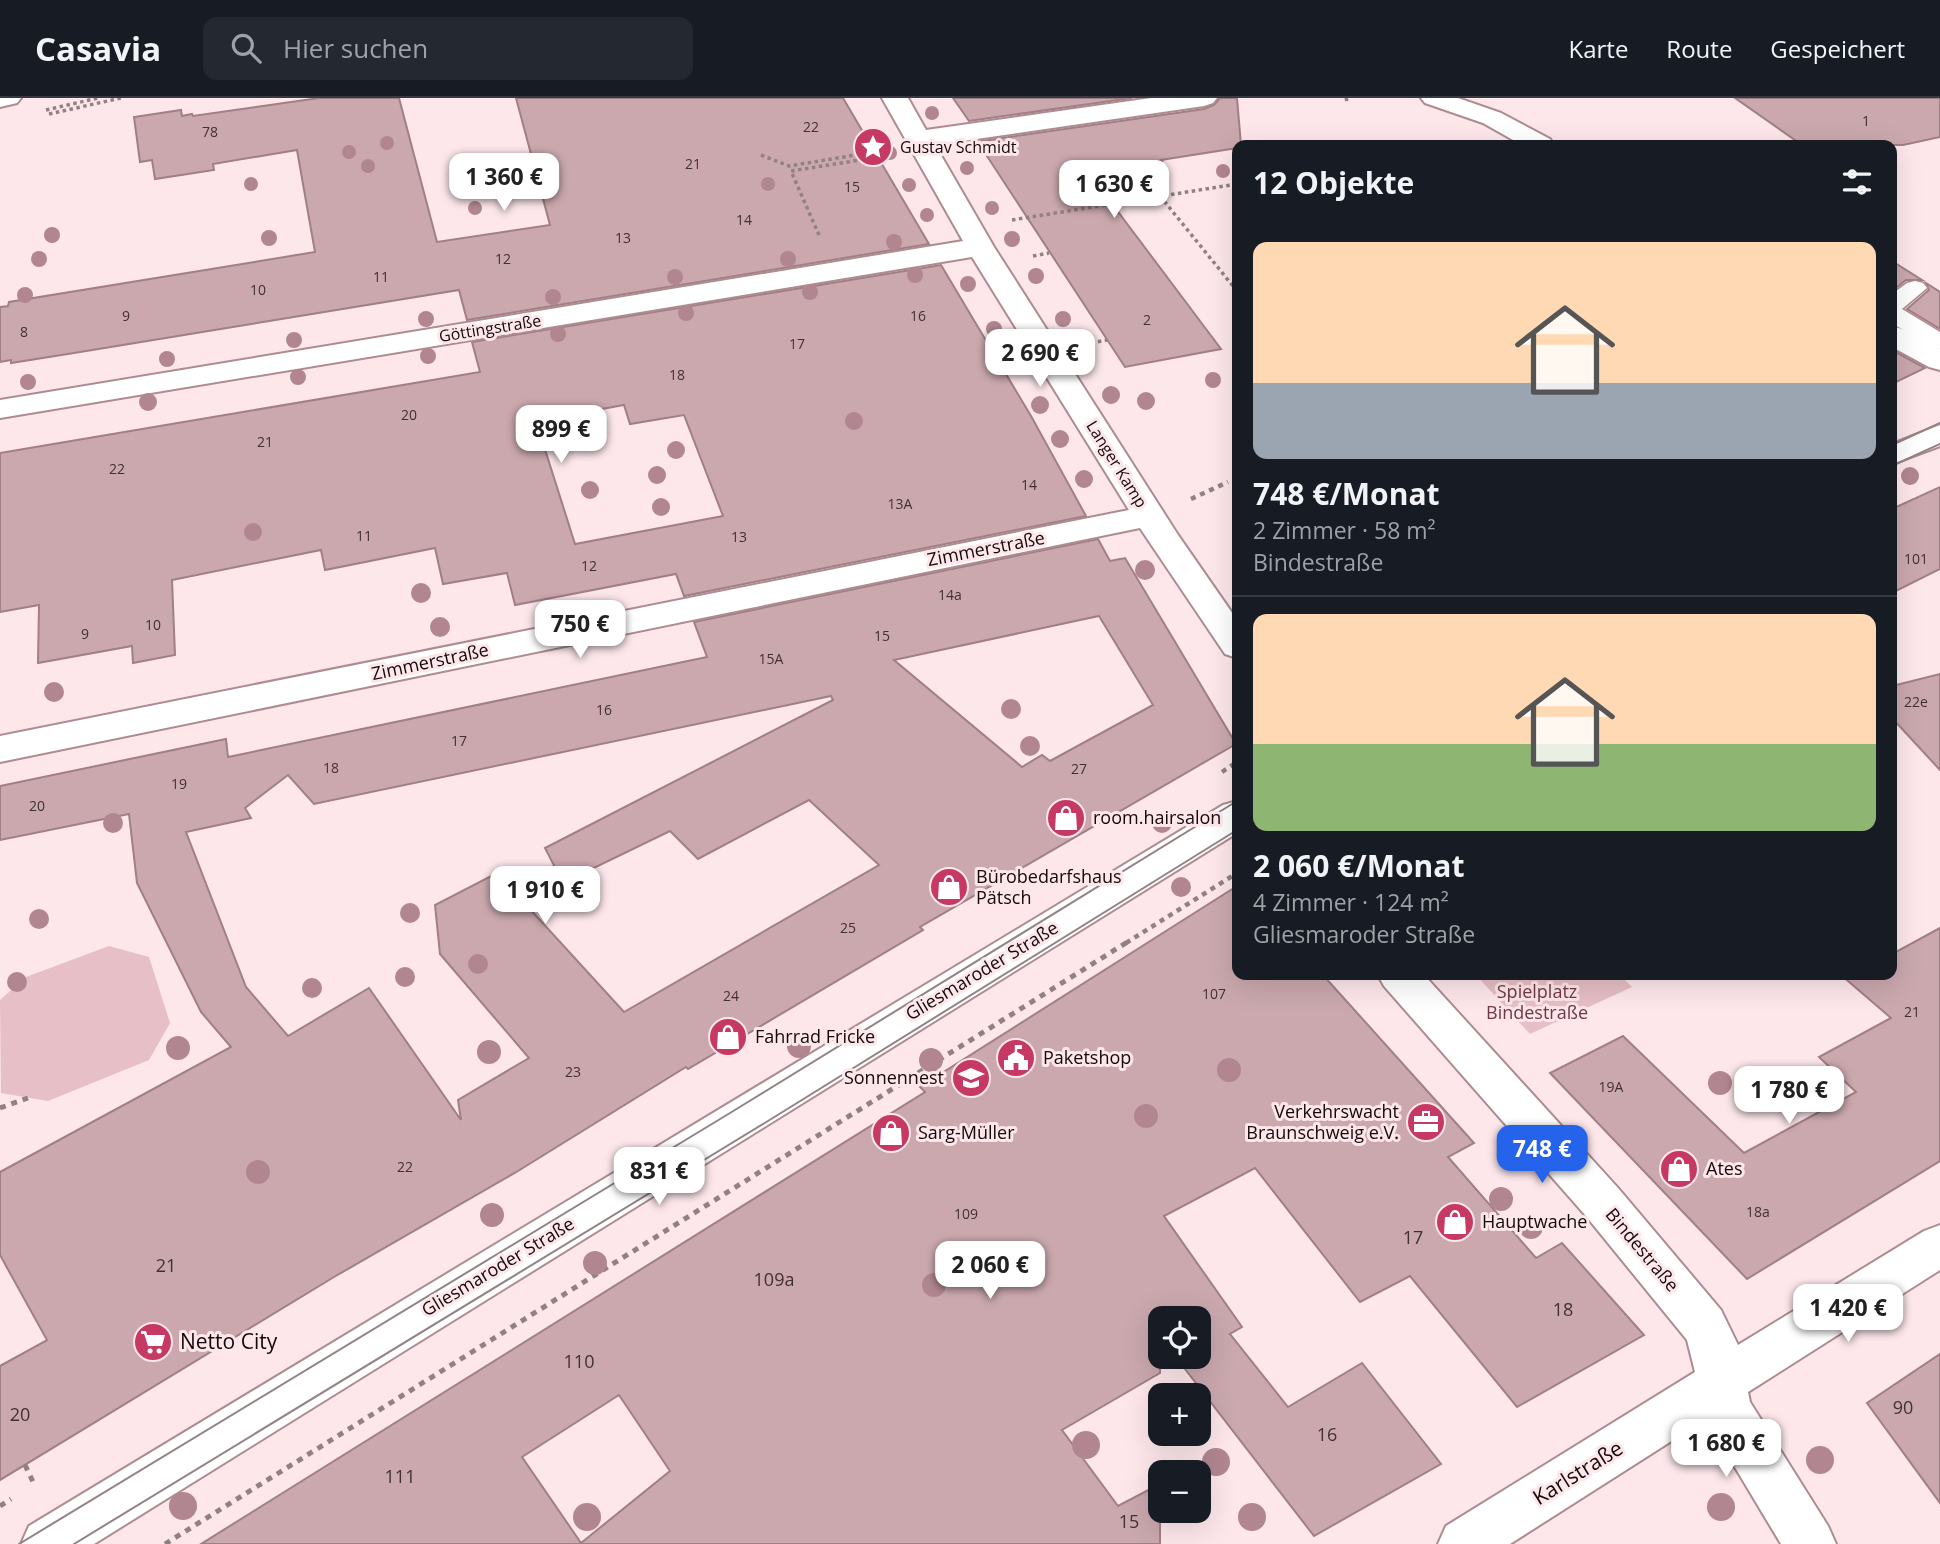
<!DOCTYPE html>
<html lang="de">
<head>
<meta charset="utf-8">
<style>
	body { margin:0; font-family:"Open Sans",sans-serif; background:#242831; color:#f1f3f6; height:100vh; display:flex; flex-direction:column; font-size:26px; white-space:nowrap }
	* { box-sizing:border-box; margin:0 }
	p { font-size:23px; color:#9ea1a6 }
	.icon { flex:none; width:38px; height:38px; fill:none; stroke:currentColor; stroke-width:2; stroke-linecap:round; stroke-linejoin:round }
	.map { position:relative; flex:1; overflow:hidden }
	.side { position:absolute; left:1232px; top:42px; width:665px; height:840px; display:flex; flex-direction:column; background:#171b24; border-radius:14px; box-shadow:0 7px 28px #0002 }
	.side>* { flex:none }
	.fabs { position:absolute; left:1148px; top:1208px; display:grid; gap:14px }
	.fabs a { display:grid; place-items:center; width:63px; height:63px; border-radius:14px; background:#171b24; box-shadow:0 7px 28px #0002; font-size:35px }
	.price { position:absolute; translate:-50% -60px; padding:0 16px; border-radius:14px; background:#fff; color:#222; font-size:23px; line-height:46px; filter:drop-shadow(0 2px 4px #0008) }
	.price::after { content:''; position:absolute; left:50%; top:42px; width:21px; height:16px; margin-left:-10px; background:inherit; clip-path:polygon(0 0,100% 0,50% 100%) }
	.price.on { background:#2563eb; color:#fff }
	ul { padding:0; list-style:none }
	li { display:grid; align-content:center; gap:14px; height:371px; padding:0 21px }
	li+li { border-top:2px solid #363941 }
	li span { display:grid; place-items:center; height:217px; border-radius:14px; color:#555 }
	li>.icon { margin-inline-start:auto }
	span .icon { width:126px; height:126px; fill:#fffc; stroke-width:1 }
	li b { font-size:30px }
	h2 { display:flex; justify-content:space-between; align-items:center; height:84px; padding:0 21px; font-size:30px }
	header { display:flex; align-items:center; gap:42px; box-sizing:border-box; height:98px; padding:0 35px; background:#171b24; border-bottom:2px solid #363941 }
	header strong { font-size:33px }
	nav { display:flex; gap:38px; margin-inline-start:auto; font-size:24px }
	.search { width:490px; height:63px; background:#242831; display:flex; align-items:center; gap:18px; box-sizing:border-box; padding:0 24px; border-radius:14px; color:#9ea1a6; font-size:26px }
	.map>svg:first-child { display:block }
	.green { fill:#e7bfc6 }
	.building { fill:#caa8ae; stroke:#a07f85; stroke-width:2; fill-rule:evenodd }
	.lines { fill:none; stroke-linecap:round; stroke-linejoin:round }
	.service-casing { stroke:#ad8c91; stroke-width:3 }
	.minor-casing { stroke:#ad8c91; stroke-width:4 }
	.primary-casing { stroke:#ad8c91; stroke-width:4 }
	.path-far2 { stroke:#928184; stroke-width:3.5; stroke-dasharray:3.5 3.5; stroke-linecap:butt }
	.path-far1 { stroke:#928184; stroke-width:4.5; stroke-dasharray:5 5; stroke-linecap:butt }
	.path { stroke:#928184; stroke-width:5; stroke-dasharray:6 6; stroke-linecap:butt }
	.service { fill:#fff; fill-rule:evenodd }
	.minor { fill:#fff; fill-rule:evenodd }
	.primary { fill:#fff; fill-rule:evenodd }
	.tram { stroke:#938286; stroke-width:2 }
	.tree { fill:#b18690 }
	.labels { text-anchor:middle; stroke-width:6; stroke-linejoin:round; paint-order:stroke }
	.number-label { font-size:14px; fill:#423134 }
	.far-poi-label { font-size:16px; fill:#14090b; stroke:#fde7eb; text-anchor:start }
	.far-street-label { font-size:16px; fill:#14090b; stroke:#fde7eb }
	.street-label { font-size:18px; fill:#14090b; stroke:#fde7eb }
	.poi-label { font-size:18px; fill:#14090b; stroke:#fde7eb; text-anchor:start }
	.park-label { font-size:18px; fill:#723745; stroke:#fde7eb }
	.near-number-label { font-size:18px; fill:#423134 }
	.near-poi-label { font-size:21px; fill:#14090b; stroke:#fde7eb; text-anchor:start }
	.near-street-label { font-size:21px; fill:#14090b; stroke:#fde7eb }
</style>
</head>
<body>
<header>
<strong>Casavia</strong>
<div class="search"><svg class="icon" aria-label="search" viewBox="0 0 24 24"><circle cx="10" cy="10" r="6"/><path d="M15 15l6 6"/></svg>Hier suchen</div>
<nav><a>Karte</a><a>Route</a><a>Gespeichert</a></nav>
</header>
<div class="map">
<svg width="1940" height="1446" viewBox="0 0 1940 1446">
	<rect width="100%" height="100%" fill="#fde7eb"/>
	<g class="green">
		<path d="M109,848L149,859L170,925L149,962L48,1003L1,995L0,902L26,879Z"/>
		<path d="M1476,877H1620L1632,889L1530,936Z"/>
	</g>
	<g class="building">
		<path d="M319,0H399L437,144L550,127L516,0H843L929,146L467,222L459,192L74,255L11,265V262L0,264V209L8,208L9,204L315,154L297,52L213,66L214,72L155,81L152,62L140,64L134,19L181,12L182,18L192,16L193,18Z"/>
		<path d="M953,0H1132L969,23Z"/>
		<path d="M1220,0H1237L1241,47L1237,50L1161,62L1162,63L1153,65L1160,73L1095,83L1221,251L1125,269L983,52L988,51L982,43L1204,11L1214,7Z"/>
		<path d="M1735,0H1940V39L1903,47H1802Z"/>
		<path d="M1892,163L1922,182H1906L1892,193Z"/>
		<path d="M941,167L1031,318L1086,418L684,498L676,476L515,507L507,475L443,486L435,450L325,472L321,452L172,482L175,557L133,565L132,548L38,565L39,507L0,514V355L480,274L472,244ZM624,307L630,326L684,317L723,418L575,446L536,323Z"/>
		<path d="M1926,185L1940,194V231L1907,211L1929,192Z"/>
		<path d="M1892,252L1925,270L1892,286Z"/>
		<path d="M1940,389V471L1892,495V411Z"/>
		<path d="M1098,441L1110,463L1125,460L1236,646L920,829L923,832L688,971L686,969L518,1073L334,1179L0,1382V1268L47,1242L0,1157V1074L231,949L201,914L137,785L129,716L0,742V688L226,641L228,659L707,559L694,524ZM1099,518L1153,607L1050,663L1042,657L1022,669L894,562ZM831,598L833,602L545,750L563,785L670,733L698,761L809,702L879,767L624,914L497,775L435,807L440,856L529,960L458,1002L461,1022L369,890L288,938L246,889L186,734L251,720L245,710L288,677L314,706Z"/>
		<path d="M1940,576V672L1892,620V588Z"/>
		<path d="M1237,788V877H1323L1474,1045L1448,1059L1536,1160L1562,1145L1644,1237L1517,1309L1410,1178L1360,1204L1255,1070L1164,1118L1242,1229L1230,1236L1288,1309L1362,1265L1441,1366L1314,1438L1175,1258H1199V1220H1160V1275L1062,1332L1118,1408L1160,1386V1446H201L925,994L920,989ZM619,1297L670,1373L581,1445L522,1359Z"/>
		<path d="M1940,830V1063L1747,1181L1550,975L1623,938L1744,1055L1856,994L1819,959L1891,920L1841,877H1892V856Z"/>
		<path d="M1940,1256V1405L1867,1305Z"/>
	</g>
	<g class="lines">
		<defs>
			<path id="service" d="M1915,183L1923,185L1927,190L1902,211L1940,234V251L1931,249L1892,225V196L1907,185Z"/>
			<g id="minor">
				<path d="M882,0H908L926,32L1151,0H1217L1213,5L1204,8L935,47L994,149L1178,437L1237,522V560L1225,556L1140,430L0,664V638L1129,412L972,159L0,320V302L963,143Z"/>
				<path d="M1421,0H1458L1501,15L1550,41L1554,47H1522L1483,25L1425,5Z"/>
				<path d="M1892,228L1902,231L1940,251V272L1929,269L1892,249Z"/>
				<path d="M1940,327V348L1892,366V346Z"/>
				<path d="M1237,703V735L94,1446H21L29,1428L1223,707Z"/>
				<path d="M1378,877H1424L1618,1090L1721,1212L1738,1247L1924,1133L1940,1127V1172L1748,1294L1750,1304L1828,1428L1836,1446H1781L1706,1321L1510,1446H1438L1446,1428L1695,1274L1687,1242L1586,1118L1384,888Z"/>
			</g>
			<path id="primary" d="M0,0H21L17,5L0,9Z"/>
		</defs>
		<use href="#service" class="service-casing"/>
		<use href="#minor" class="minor-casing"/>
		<use href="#primary" class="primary-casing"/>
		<g class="path-far2">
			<path d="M1346,0L1347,3"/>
			<path d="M46,12L98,0"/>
			<path d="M49,16L121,0"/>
			<path d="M761,57L789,68L880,53"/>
			<path d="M1160,98L1237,193"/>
			<path d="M1012,122L1237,86"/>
			<path d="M819,137L791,73L879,59"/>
			<path d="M1033,158L1049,155"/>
			<path d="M1091,245L1107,242"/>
		</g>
		<g class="path-far1">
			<path d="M1191,401L1228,384"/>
			<path d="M1222,674L1237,664"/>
			<path d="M1126,845L1237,775"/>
		</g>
		<g class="path">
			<path d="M0,1010L28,1000"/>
			<path d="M25,1367L35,1388"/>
			<path d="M0,1408L11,1401"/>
			<path d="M165,1446L1129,843"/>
		</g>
		<use href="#service" class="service"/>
		<use href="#minor" class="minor"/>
		<use href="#primary" class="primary"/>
		<g class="tram">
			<path d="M1892,347L1940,325"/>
			<path d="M1892,368L1940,346"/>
			<path d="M19,1446L730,1015L1237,703"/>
			<path d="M74,1446L768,1023L1237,732"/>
		</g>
	</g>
	<g class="tree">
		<circle cx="932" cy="15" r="7"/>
		<circle cx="387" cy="45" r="7"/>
		<circle cx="349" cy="54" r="7"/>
		<circle cx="890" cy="55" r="7"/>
		<circle cx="368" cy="68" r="7"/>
		<circle cx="967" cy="70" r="7"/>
		<circle cx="1223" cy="73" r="7"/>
		<circle cx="251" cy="86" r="7"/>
		<circle cx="768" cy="86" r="7"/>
		<circle cx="909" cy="87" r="7"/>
		<circle cx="475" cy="110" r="7"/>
		<circle cx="992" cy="110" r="7"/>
		<circle cx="927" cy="117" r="7"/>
		<circle cx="52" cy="137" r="8"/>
		<circle cx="269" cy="140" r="8"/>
		<circle cx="1012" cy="141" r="8"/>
		<circle cx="894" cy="144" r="8"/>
		<circle cx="39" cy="161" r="8"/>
		<circle cx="788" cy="161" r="8"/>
		<circle cx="915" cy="177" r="8"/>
		<circle cx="1036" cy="178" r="8"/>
		<circle cx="675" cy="179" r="8"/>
		<circle cx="968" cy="186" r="8"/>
		<circle cx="810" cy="194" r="8"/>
		<circle cx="25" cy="197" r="8"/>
		<circle cx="553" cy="199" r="8"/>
		<circle cx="686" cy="215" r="8"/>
		<circle cx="426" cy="221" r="8"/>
		<circle cx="1063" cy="221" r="8"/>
		<circle cx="994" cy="231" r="8"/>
		<circle cx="558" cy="236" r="8"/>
		<circle cx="294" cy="242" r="8"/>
		<circle cx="428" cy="258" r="8"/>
		<circle cx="1086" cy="258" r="8"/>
		<circle cx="167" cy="261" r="8"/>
		<circle cx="1017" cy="268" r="8"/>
		<circle cx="298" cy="279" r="8"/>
		<circle cx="1213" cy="282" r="8"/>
		<circle cx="28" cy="284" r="8"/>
		<circle cx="1111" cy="297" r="9"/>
		<circle cx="1146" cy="303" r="9"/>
		<circle cx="148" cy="304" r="9"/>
		<circle cx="1040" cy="307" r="9"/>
		<circle cx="854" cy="323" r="9"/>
		<circle cx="1060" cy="341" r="9"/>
		<circle cx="676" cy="352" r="9"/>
		<circle cx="657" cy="377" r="9"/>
		<circle cx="1910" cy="378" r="9"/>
		<circle cx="1084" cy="381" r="9"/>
		<circle cx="590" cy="392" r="9"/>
		<circle cx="661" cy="409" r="9"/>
		<circle cx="253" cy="434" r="9"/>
		<circle cx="1145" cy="472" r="10"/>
		<circle cx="421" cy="495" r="10"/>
		<circle cx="440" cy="529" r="10"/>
		<circle cx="54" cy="594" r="10"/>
		<circle cx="1011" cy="611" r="10"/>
		<circle cx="1030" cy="648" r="10"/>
		<circle cx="113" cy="725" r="10"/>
		<circle cx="1162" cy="725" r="10"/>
		<circle cx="1181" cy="789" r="10"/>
		<circle cx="410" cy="815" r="10"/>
		<circle cx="39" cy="821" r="10"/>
		<circle cx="478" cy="866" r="10"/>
		<circle cx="405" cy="879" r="10"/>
		<circle cx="17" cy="884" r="10"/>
		<circle cx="312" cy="890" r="10"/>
		<circle cx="799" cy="948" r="12"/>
		<circle cx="178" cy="950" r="12"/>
		<circle cx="489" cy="954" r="12"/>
		<circle cx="931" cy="962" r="12"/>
		<circle cx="1229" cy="972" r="12"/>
		<circle cx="1720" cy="985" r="12"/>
		<circle cx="1146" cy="1018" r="12"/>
		<circle cx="258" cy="1074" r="12"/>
		<circle cx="1501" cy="1101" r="12"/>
		<circle cx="492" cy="1117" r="12"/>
		<circle cx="1531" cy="1129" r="12"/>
		<circle cx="595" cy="1165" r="12"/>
		<circle cx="934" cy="1187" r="12"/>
		<circle cx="1086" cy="1347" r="14"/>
		<circle cx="1820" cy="1362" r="14"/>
		<circle cx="1216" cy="1364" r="14"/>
		<circle cx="183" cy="1408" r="14"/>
		<circle cx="1721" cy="1409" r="14"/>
		<circle cx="587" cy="1419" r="14"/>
		<circle cx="1252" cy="1419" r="14"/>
	</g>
	<defs>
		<symbol id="sight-disc" viewBox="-11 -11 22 22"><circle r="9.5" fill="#c73965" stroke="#fde7eb"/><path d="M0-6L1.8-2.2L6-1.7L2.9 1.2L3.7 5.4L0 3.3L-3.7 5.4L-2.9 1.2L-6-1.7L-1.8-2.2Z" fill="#fff"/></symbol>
		<symbol id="shop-disc" viewBox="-11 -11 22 22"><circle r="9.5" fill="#c73965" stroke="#fde7eb"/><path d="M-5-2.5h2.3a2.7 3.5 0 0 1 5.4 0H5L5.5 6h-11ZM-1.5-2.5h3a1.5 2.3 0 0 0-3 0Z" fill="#fff"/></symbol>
		<symbol id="civic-disc" viewBox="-11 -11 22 22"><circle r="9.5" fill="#c73965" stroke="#fde7eb"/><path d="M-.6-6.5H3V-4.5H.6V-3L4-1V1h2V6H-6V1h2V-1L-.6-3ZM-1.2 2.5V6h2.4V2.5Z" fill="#fff"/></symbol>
		<symbol id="school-disc" viewBox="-11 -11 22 22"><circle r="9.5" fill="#c73965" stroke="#fde7eb"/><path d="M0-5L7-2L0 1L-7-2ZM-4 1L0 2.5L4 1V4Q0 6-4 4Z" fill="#fff"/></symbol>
		<symbol id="office-disc" viewBox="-11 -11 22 22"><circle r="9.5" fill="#c73965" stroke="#fde7eb"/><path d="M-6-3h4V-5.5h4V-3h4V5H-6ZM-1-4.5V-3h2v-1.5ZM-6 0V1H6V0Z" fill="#fff"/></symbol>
		<symbol id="supermarket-disc" viewBox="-11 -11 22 22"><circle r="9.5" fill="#c73965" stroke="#fde7eb"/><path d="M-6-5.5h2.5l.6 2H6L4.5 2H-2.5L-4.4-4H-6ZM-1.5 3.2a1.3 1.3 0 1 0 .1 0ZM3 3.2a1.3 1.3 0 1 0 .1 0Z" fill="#fff"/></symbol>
	</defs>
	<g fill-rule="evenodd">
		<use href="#sight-disc" x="851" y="27" width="44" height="44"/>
		<use href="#shop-disc" x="1044" y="698" width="44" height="44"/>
		<use href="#shop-disc" x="927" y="767" width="44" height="44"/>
		<use href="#shop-disc" x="706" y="917" width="44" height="44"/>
		<use href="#civic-disc" x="994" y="938" width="44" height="44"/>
		<use href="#school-disc" x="949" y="958" width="44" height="44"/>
		<use href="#office-disc" x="1404" y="1002" width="44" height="44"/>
		<use href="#shop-disc" x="869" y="1013" width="44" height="44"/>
		<use href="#shop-disc" x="1657" y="1049" width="44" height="44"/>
		<use href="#shop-disc" x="1433" y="1102" width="44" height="44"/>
		<use href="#supermarket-disc" x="131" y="1222" width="44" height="44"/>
	</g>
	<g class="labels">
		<g class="number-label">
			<text x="1866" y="28">1</text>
			<text x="811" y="34">22</text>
			<text x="210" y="39">78</text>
			<text x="693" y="71">21</text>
			<text x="852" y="94">15</text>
			<text x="744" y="127">14</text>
			<text x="623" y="145">13</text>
			<text x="503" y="166">12</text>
			<text x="381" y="184">11</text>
			<text x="258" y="197">10</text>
			<text x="126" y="223">9</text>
			<text x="918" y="223">16</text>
			<text x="1147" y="227">2</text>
			<text x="24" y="239">8</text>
			<text x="797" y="251">17</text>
			<text x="677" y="282">18</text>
			<text x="409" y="322">20</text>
			<text x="265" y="349">21</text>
			<text x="117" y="376">22</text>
			<text x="1029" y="392">14</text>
			<text x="900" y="411">13A</text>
			<text x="364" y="443">11</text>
			<text x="739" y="444">13</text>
			<text x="1916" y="466">101</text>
			<text x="589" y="473">12</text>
			<text x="950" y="502">14a</text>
			<text x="153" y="532">10</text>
			<text x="85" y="541">9</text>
			<text x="882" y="543">15</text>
			<text x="771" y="566">15A</text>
			<text x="1916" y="609">22e</text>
			<text x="604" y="617">16</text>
			<text x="459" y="648">17</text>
			<text x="331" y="675">18</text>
			<text x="1079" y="676">27</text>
			<text x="179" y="691">19</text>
			<text x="37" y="713">20</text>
			<text x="848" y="835">25</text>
			<text x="1214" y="901">107</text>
			<text x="731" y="903">24</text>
			<text x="1912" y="919">21</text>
			<text x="573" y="979">23</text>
			<text x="1611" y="994">19A</text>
			<text x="405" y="1074">22</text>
			<text x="1758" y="1119">18a</text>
			<text x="966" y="1121">109</text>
		</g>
		<g class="far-poi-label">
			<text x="900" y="55">Gustav Schmidt</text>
		</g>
		<g class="far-street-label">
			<text transform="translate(490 230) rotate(-9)" y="6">Göttingstraße</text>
			<text transform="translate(1117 366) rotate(58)" y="6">Langer Kamp</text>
		</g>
		<g class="street-label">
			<text transform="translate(986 451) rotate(-11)" y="6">Zimmerstraße</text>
			<text transform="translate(430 564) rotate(-12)" y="6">Zimmerstraße</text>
			<text transform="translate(982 873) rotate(-31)" y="6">Gliesmaroder Straße</text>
			<text transform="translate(1642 1152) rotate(50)" y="6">Bindestraße</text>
			<text transform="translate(498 1169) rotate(-31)" y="6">Gliesmaroder Straße</text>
		</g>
		<g class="poi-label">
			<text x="1093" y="726">room.hairsalon</text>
			<text x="976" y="785">Bürobedarfshaus<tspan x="976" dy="21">Pätsch</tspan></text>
			<text x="755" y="945">Fahrrad Fricke</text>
			<text x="1043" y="966">Paketshop</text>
			<text x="944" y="986" text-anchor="end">Sonnennest</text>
			<text x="1399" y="1020" text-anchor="end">Verkehrswacht<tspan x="1399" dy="21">Braunschweig e.V.</tspan></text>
			<text x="918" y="1041">Sarg-Müller</text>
			<text x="1706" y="1077">Ates</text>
			<text x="1482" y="1130">Hauptwache</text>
		</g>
		<g class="park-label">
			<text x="1537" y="900">Spielplatz<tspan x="1537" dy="21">Bindestraße</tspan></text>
		</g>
		<g class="near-number-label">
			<text x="1413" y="1146">17</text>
			<text x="166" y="1174">21</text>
			<text x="774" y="1188">109a</text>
			<text x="1563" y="1218">18</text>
			<text x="579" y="1270">110</text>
			<text x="1903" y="1316">90</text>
			<text x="20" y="1323">20</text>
			<text x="1327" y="1343">16</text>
			<text x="400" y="1385">111</text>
			<text x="1129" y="1430">15</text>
		</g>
		<g class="near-poi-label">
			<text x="180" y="1251">Netto City</text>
		</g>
		<g class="near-street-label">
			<text transform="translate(1578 1375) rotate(-32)" y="7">Karlstraße</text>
		</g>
	</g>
</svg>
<div class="fabs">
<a><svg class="icon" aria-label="locate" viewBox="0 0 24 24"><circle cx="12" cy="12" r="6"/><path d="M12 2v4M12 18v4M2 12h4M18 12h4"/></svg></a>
<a>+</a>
<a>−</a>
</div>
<b class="price" style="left:504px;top:115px">1 360 €</b>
<b class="price" style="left:1114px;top:122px">1 630 €</b>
<b class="price" style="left:1040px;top:291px">2 690 €</b>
<b class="price" style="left:561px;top:367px">899 €</b>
<b class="price" style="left:580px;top:562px">750 €</b>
<b class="price" style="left:545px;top:828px">1 910 €</b>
<b class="price" style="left:1789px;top:1028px">1 780 €</b>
<b class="price on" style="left:1542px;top:1087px">748 €</b>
<b class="price" style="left:659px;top:1109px">831 €</b>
<b class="price" style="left:990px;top:1203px">2 060 €</b>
<b class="price" style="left:1848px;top:1246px">1 420 €</b>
<b class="price" style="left:1726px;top:1381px">1 680 €</b>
<section class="side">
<h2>12 Objekte<svg class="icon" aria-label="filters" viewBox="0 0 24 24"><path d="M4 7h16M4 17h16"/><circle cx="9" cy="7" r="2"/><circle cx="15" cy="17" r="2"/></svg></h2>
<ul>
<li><span style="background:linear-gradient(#ffd9b3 65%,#9aa5b1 0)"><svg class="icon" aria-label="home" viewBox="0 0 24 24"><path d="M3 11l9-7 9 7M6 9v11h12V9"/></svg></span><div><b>748 €/Monat</b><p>2 Zimmer · 58 m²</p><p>Bindestraße</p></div></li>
<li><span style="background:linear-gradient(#ffd9b3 60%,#8fb573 0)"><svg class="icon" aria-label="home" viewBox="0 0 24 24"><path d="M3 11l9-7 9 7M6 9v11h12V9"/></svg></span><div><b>2 060 €/Monat</b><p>4 Zimmer · 124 m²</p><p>Gliesmaroder Straße</p></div></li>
</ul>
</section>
</div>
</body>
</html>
